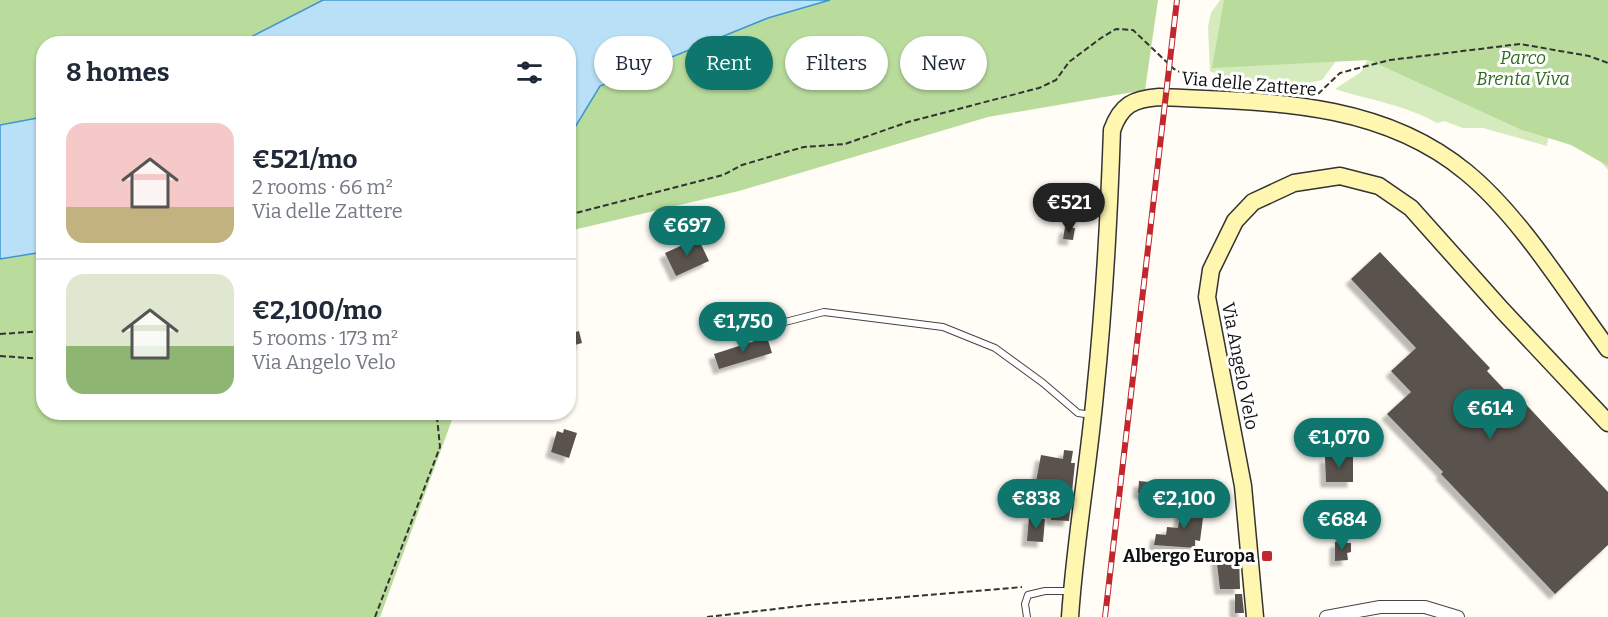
<!DOCTYPE html>
<html lang="en">
<head>
<meta charset="utf-8">
<style>
	body { margin:0; font-family:Bitter,serif; background:#f6f6f7; color:#1f2937; height:100vh; display:flex; flex-direction:column; font-size:22px; white-space:nowrap }
	* { box-sizing:border-box; margin:0 }
	p { font-size:20px; color:#747a83 }
	.icon { flex:none; width:33px; height:33px; fill:none; stroke:currentColor; stroke-width:2; stroke-linecap:round; stroke-linejoin:round }
	.map { position:relative; flex:1; overflow:hidden }
	.panel { position:absolute; left:36px; top:36px; width:540px; height:384px; display:flex; flex-direction:column; background:#fff; border-radius:24px; box-shadow:0 2px 4px #0004 }
	.panel>* { flex:none }
	.hud { position:absolute; left:594px; top:36px; width:570px; height:54px; display:flex; gap:12px }
	.price { position:absolute; translate:-50% -51px; padding:0 14px; border-radius:21px; background:#0f766e; color:#fff; font-size:20px; line-height:39px; filter:drop-shadow(0 2px 3px #0008) }
	.price::after { content:''; position:absolute; left:50%; top:36px; width:18px; height:14px; margin-left:-9px; background:inherit; clip-path:polygon(0 0,100% 0,50% 100%) }
	.price.on { background:#222; color:#fff }
	ul { padding:0; list-style:none }
	li { display:flex; align-items:center; gap:18px; height:150px; padding:0 30px }
	li+li { border-top:2px solid #e0e1e3 }
	li span { display:grid; place-items:center; flex:none; width:168px; height:120px; border-radius:18px; color:#555 }
	li>.icon { margin-inline-start:auto }
	span .icon { width:72px; height:72px; fill:#fffc; stroke-width:1 }
	li b { font-size:26px }
	h2 { display:flex; justify-content:space-between; align-items:center; height:72px; padding:0 30px; font-size:26px }
	.pill { padding:0 21px; border-radius:27px; background:#fff; box-shadow:0 2px 4px #0004; font-size:21px; line-height:54px }
	.pill.on { background:#0f766e; color:#fff }
	.map>svg:first-child { display:block }
	.green { fill:#d5ebbd }
	.forest { fill:#b9dc9c }
	.water { fill:#b9e0f7; stroke:#3f96cf; stroke-width:1.5 }
	.building { fill:#5a524d; filter:url(#shadow) }
	.lines { fill:none; stroke-linecap:round; stroke-linejoin:round }
	.lane-casing { stroke:#444; stroke-width:8 }
	.street-casing { stroke:#444; stroke-width:14 }
	.secondary-casing { stroke:#333; stroke-width:19 }
	.path { stroke:#333; stroke-width:2; stroke-dasharray:6 3; stroke-linecap:butt }
	.lane { stroke:#fff; stroke-width:6 }
	.street { stroke:#fff; stroke-width:12 }
	.secondary { stroke:#fff6b0; stroke-width:16 }
	.rail-casing { stroke:#c4262e; stroke-width:6 }
	.rail { stroke:#fff; stroke-width:4; stroke-dasharray:11; stroke-linecap:butt }
	.poi-dot { fill:#c4262e; stroke:#fff; stroke-width:2 }
	.labels { text-anchor:middle; stroke-width:6; stroke-linejoin:round; paint-order:stroke }
	.park-label { font-size:18px; font-style:italic; fill:#2f6b1f; stroke:#fff }
	.street-label { font-size:18px; fill:#111; stroke:#fff }
	.poi-label { font-size:18px; font-weight:bold; fill:#111; stroke:#fff; text-anchor:end }
</style>
</head>
<body>
<div class="map">
<svg width="1608" height="617" viewBox="0 0 1608 617">
	<defs>
		<filter id="shadow"><feDropShadow dx="-5.5" dy="5.5" stdDeviation="1.5" flood-color="#0004"/></filter>
	</defs>
	<rect width="100%" height="100%" fill="#fffdf5"/>
	<path class="green" d="M1220,0H1608V170L1597,157L1549,132L1547,146L1483,128H1463L1444,121L1437,123C1405,105 1370,100 1335,89L1361,72L1375,46L1339,57L1322,80C1298,86 1231,84 1210,71L1208,27L1211,13Z"/>
	<g class="forest">
		<path d="M0,0H1158L1145,90L988,117L739,191L569,231L568,44H44V412H438L453,417L380,617H0Z"/>
		<path d="M1224,0H1608V166L1571,145L1522,130L1369,60L1212,68Z"/>
	</g>
	<g class="water">
		<path d="M323,0H830L768,18L600,86L569,137L568,44L239,43Z"/>
		<path d="M43,117V252L0,259V125Z"/>
	</g>
	<g class="building">
		<path d="M1065,227L1075,228L1073,240L1063,239Z"/>
		<path d="M698,238L709,261L676,276L665,253Z"/>
		<path d="M1380,252L1490,368L1487,371L1517,403L1521,399L1608,492V545L1555,594L1441,474L1443,472L1387,414L1411,392L1391,371L1416,348L1351,279Z"/>
		<path d="M579,331L582,343L568,347V334Z"/>
		<path d="M767,337L772,353L719,369L714,354Z"/>
		<path d="M564,429L577,433L569,458L551,452L557,431L563,433Z"/>
		<path d="M1064,450L1073,451L1071,463H1075L1069,521L1051,520L1052,499L1033,497L1038,471L1041,455L1063,459Z"/>
		<path d="M1325,457H1353V482H1326Z"/>
		<path d="M1139,481L1158,483L1156,496L1138,493Z"/>
		<path d="M1181,508L1204,510L1200,541L1195,540V548L1154,545L1156,534L1166,535L1167,527L1178,528Z"/>
		<path d="M1029,517L1045,519L1043,542L1027,541Z"/>
		<path d="M1347,541V543H1351V552L1347,553L1348,560L1335,561V542Z"/>
		<path d="M1216,555H1239L1240,589H1220Z"/>
		<path d="M1235,594H1242L1244,613H1235Z"/>
	</g>
	<g class="lines">
		<defs>
			<g id="lane">
				<path d="M785,322L824,312L943,327L995,348L1043,383L1078,413L1092,415"/>
				<path d="M1027,617L1025,604L1028,595L1045,591H1071"/>
			</g>
			<path id="street" d="M1326,617L1380,607H1425L1458,617"/>
			<g id="secondary">
				<path d="M1070,617C1075,542 1088,469 1095,394C1104,307 1109,218 1112,130C1121,105 1133,99 1159,97C1266,102 1379,100 1466,172C1520,216 1566,292 1608,349"/>
				<path d="M1255,617L1243,486L1207,297L1211,270L1235,221L1253,202L1294,183L1340,176L1379,186L1411,208L1502,310L1608,423"/>
			</g>
		</defs>
		<use href="#lane" class="lane-casing"/>
		<use href="#street" class="street-casing"/>
		<use href="#secondary" class="secondary-casing"/>
		<g class="path">
			<path d="M1318,94L1340,73L1390,60L1520,44L1589,56L1608,63"/>
			<path d="M568,215L723,175L742,165L786,152L804,147L845,144L908,122L1039,88L1056,80L1069,62L1101,38L1116,29L1133,30L1174,69L1200,82L1209,84"/>
			<path d="M0,334L44,331"/>
			<path d="M0,356L44,359"/>
			<path d="M375,617L440,447L437,417L435,412"/>
			<path d="M707,617L809,605L1022,587"/>
		</g>
		<use href="#lane" class="lane"/>
		<use href="#street" class="street"/>
		<use href="#secondary" class="secondary"/>
		<defs>
			<path id="rail" d="M1105,617L1177,0"/>
		</defs>
		<use href="#rail" class="rail-casing"/>
		<use href="#rail" class="rail"/>
	</g>
	<rect class="poi-dot" x="1261" y="550" width="12" height="12" rx="3"/>
	<g class="labels">
		<g class="park-label">
			<text x="1523" y="64">Parco<tspan x="1523" dy="21">Brenta Viva</tspan></text>
		</g>
		<g class="street-label">
			<text transform="translate(1249 84) rotate(5)" y="6">Via delle Zattere</text>
			<text transform="translate(1240 366) rotate(79)" y="6">Via Angelo Velo</text>
		</g>
		<g class="poi-label">
			<text x="1255" y="562">Albergo Europa</text>
		</g>
	</g>
</svg>
<b class="price on" style="left:1069px;top:234px">€521</b>
<b class="price" style="left:687px;top:257px">€697</b>
<b class="price" style="left:743px;top:353px">€1,750</b>
<b class="price" style="left:1490px;top:440px">€614</b>
<b class="price" style="left:1339px;top:469px">€1,070</b>
<b class="price" style="left:1036px;top:530px">€838</b>
<b class="price" style="left:1184px;top:530px">€2,100</b>
<b class="price" style="left:1342px;top:551px">€684</b>
<div class="hud">
<a class="pill">Buy</a>
<a class="pill on">Rent</a>
<a class="pill">Filters</a>
<a class="pill">New</a>
</div>
<section class="panel">
<h2>8 homes<svg class="icon" aria-label="filters" viewBox="0 0 24 24"><path d="M4 7h16M4 17h16"/><circle cx="9" cy="7" r="2"/><circle cx="15" cy="17" r="2"/></svg></h2>
<ul>
<li><span style="background:linear-gradient(#f6c9c9 70%,#c2b280 0)"><svg class="icon" aria-label="home" viewBox="0 0 24 24"><path d="M3 11l9-7 9 7M6 9v11h12V9"/></svg></span><div><b>€521/mo</b><p>2 rooms · 66 m²</p><p>Via delle Zattere</p></div></li>
<li><span style="background:linear-gradient(#dfe7d0 60%,#8fb573 0)"><svg class="icon" aria-label="home" viewBox="0 0 24 24"><path d="M3 11l9-7 9 7M6 9v11h12V9"/></svg></span><div><b>€2,100/mo</b><p>5 rooms · 173 m²</p><p>Via Angelo Velo</p></div></li>
</ul>
</section>
</div>
</body>
</html>
